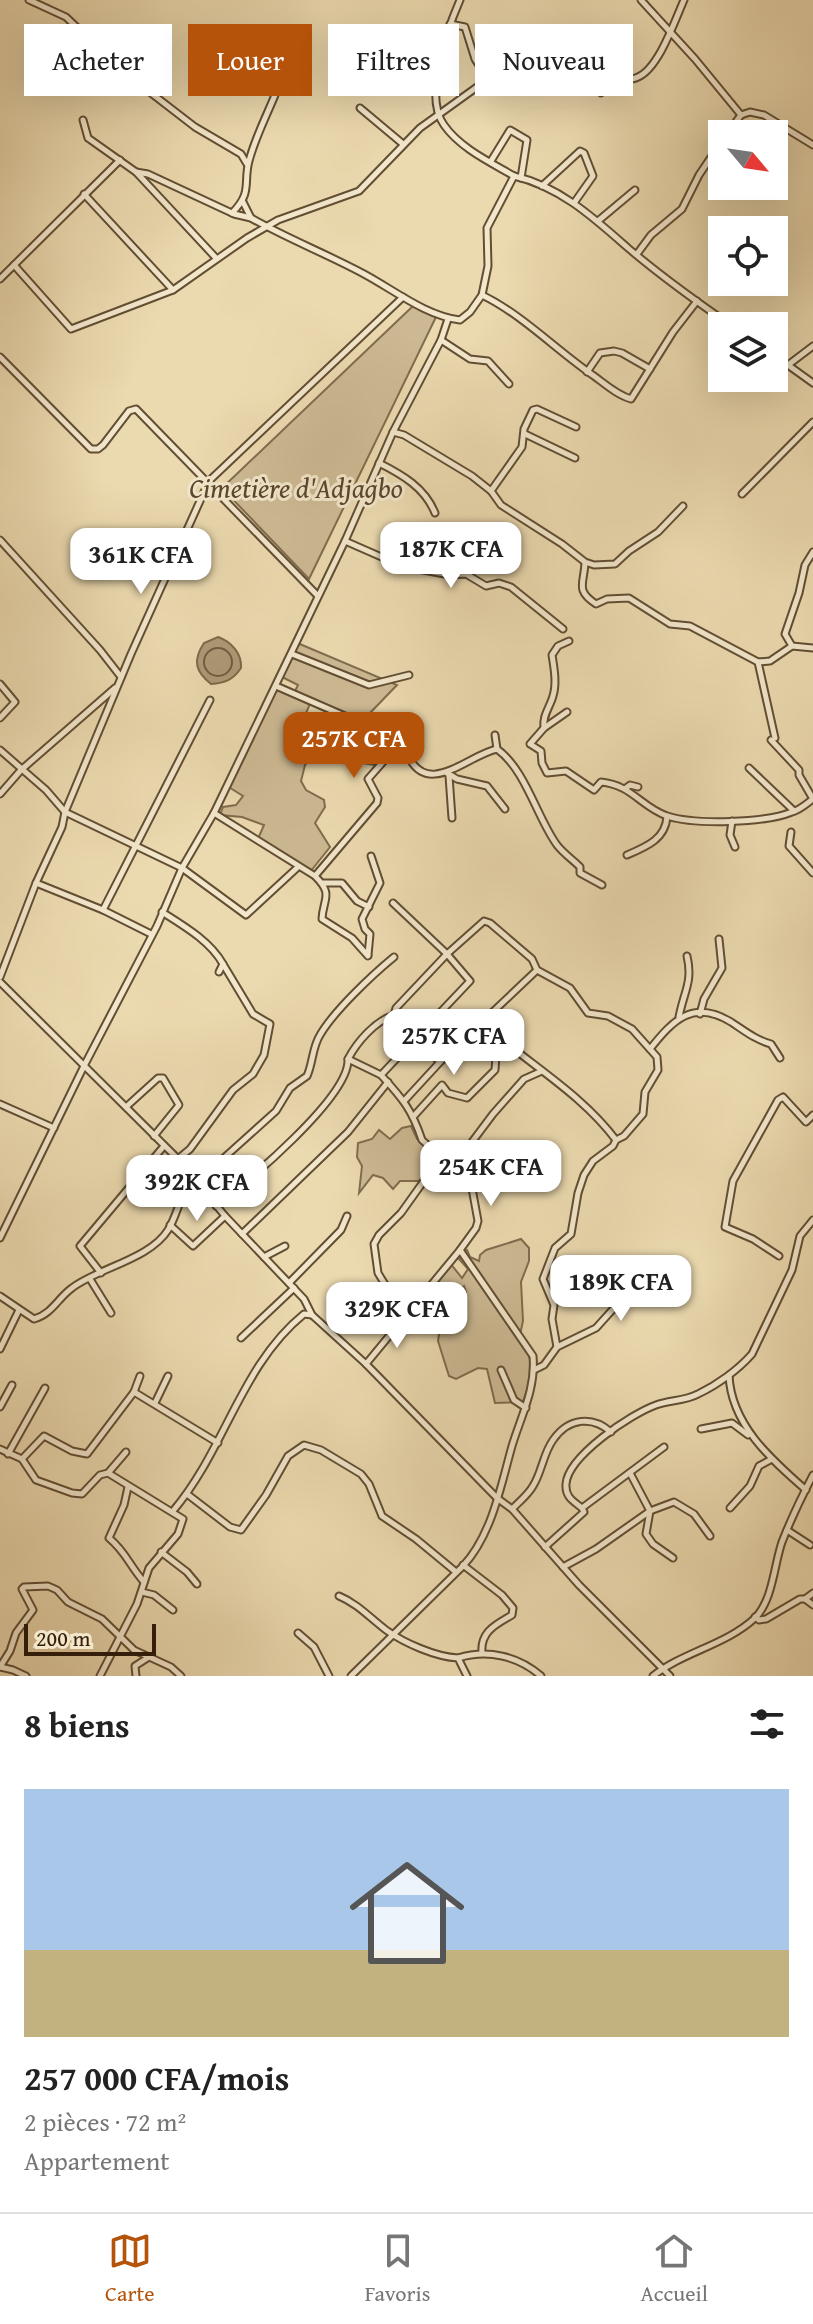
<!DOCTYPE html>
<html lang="fr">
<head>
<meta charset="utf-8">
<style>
	body { margin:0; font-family:"Gentium Book Plus",serif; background:#f2f2f2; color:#222; height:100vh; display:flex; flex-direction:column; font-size:30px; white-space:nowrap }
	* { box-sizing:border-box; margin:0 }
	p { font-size:26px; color:#767676 }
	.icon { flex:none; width:44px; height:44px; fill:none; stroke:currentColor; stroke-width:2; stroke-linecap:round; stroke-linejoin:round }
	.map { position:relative; height:1676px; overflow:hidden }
	.panel { display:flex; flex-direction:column; background:#fff; flex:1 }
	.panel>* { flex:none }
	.top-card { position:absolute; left:24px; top:24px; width:766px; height:72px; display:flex; gap:16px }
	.needle { width:52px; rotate:119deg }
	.fabs { position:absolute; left:708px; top:120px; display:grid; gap:16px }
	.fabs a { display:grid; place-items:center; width:80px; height:80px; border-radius:0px; background:#fff; box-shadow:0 8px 32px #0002; font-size:40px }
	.scale { position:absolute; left:24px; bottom:20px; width:132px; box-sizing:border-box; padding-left:8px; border:4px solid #351f0a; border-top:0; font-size:22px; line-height:28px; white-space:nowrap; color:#351f0a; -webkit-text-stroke:6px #f2e6cb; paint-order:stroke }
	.price { position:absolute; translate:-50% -68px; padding:0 18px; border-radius:16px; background:#fff; color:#222; font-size:26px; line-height:52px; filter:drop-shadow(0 2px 4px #0008) }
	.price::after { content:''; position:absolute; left:50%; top:48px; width:24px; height:18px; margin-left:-12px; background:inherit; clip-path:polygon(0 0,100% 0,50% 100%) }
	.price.on { background:#b45309; color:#fff }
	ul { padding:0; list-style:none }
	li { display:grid; align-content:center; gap:16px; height:424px; padding:0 24px }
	li span { display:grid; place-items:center; height:248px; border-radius:0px; color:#555 }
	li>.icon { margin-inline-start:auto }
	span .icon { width:144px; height:144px; fill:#fffc; stroke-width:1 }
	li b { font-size:34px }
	h2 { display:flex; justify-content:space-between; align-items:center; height:96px; padding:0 24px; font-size:34px }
	.tag { padding:0 28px; border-radius:0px; background:#fff; box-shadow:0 8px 32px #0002; font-size:28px; line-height:72px }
	.tag.on { background:#b45309; color:#fff }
	.tabs { display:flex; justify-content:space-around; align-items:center; height:112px; border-top:2px solid #e0e0e0; background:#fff; font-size:22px; color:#767676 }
	.tabs a { display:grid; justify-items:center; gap:4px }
	.tabs .on { color:#b45309 }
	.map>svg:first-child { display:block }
	.green { fill:#ccb993; stroke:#806c4e; stroke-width:2 }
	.water { fill:#ad9a77; stroke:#7d694b; stroke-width:2 }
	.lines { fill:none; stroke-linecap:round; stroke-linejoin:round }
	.shore { stroke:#715c40; stroke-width:2 }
	.street-casing { stroke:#624e33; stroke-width:9 }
	.street { stroke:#f2e6cb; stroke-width:5 }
	.labels { text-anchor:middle; stroke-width:6; stroke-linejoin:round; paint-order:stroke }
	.park-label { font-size:28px; font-style:italic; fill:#5b462c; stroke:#f2e6cb }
</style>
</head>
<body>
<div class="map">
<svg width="813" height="1676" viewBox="0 0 813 1676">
	<rect width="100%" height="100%" fill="#ebd9af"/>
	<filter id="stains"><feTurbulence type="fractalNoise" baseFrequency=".0025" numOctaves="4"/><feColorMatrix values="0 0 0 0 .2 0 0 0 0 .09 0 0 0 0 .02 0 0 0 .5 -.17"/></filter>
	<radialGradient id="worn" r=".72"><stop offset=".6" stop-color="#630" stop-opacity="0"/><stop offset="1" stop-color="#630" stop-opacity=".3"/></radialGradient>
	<g class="green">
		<path d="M413,306L436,317L309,579L222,488Z"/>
		<path d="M295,642L397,685L370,713L374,716L377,727H386L388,754L374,765L351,761L343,736L346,723L333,711L294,693L298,685L278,675Z"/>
		<path d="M276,689L310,704L306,713L313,723L334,729L305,765L301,781L306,790L324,800L325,807L315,823L330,847L310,872L257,841L264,825L242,817L220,815L223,807L236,805L243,796L227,786Z"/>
		<path d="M411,1126L417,1139L437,1156L419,1181H400L393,1189L383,1178L373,1175L359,1193L362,1166L357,1157L358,1143L372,1139L379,1130L390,1139L402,1128Z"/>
		<path d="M521,1239L529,1248V1261L521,1282L523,1321L519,1339C538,1364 532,1375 523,1402L495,1403L487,1369L478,1368L456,1379L449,1376L438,1341L439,1334L458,1298L466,1292L464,1286L450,1292L435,1281L450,1263L462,1278L468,1269L459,1259L462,1252L467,1250L470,1257L479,1261L480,1255L486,1250Z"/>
	</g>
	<path class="water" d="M218,637C232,642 242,654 241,668C233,680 225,683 211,684C196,672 192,661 204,643Z"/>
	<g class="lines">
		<circle class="shore" cx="218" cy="662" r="14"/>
		<defs>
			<g id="street">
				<path d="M29,0L66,17L125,73L195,127L241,154L247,164"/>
				<path d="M641,0L695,59L741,115"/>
				<path d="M601,93L613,80C621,79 631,81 638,77C659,68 675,20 684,0"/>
				<path d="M360,108L403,144"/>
				<path d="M83,120L88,138L136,172L216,258"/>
				<path d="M727,134L741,115L750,112L764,115L813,145"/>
				<path d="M491,161L510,130L527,140L521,178"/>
				<path d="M136,172L148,174L234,214L251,218C288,239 327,254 364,274C394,290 426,316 460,320L470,312L482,295L488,266L487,228L514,176C490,162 460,148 444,125C423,96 447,30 460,0"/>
				<path d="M514,176C559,186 594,218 628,248C661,276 697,302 732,326"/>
				<path d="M542,186L580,151L584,153L593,176L574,203"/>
				<path d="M84,194L173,290"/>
				<path d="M243,202L251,218"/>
				<path d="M232,213C253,192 243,183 249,161C255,138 266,117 275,95"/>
				<path d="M598,221L635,190"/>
				<path d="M637,254L651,235L682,209L699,175L722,141"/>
				<path d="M14,265L71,329L173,290L247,238L278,220L359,191L420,128L484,82L482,70L475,59L465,27L450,24"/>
				<path d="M0,279L120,160"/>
				<path d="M482,295C523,315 556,350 594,376C605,384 617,395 631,399L673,332L697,301"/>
				<path d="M441,340L470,359L488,361L509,384"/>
				<path d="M774,355L813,383"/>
				<path d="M0,357L91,449H98L103,445L129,411L136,409L318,596"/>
				<path d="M788,365L813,346"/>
				<path d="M587,372L600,353L614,351L622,353L650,369"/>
				<path d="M715,387L722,375"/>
				<path d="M393,432L404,435L472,476L491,491L501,505L562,544L585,562L594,565L615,564L629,551L658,532L683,506"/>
				<path d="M525,434L575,458"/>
				<path d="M379,463C403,475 425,488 435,513"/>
				<path d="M491,491L522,447L524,429L533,410L537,409L576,427"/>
				<path d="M742,494L813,422"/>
				<path d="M0,540L100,650L121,677"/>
				<path d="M345,541L402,566L450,575L466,574L486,586L499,583L511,587L563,629"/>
				<path d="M813,552L805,565L799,593L785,634L792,646L813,648"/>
				<path d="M585,563C584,584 575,590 596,604L607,599L629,598L670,624L690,626L758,662L770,661L792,646"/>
				<path d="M292,654L369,685L409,675"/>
				<path d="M758,662L775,738"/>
				<path d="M0,684L15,702L0,718"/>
				<path d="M276,686L354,720L407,753C426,800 468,755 497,749C526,770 537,818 557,845C563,853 573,860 580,867V873L602,885"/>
				<path d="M567,712L544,728L530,744L541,751L542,763L547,773L566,771L594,790L601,782C632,785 641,807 667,816C695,825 765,823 792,812C800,810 806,804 813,799"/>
				<path d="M544,728C542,716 550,707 553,696C557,683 554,668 552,655L558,646L569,641"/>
				<path d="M495,735L497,749"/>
				<path d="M771,740L799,770V775L813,799"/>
				<path d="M0,750L46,790L65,812L182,868L246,915L298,867"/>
				<path d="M749,768L794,811"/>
				<path d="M447,773L457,779L487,786L505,809"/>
				<path d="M449,776L452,818"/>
				<path d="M626,788L630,785L638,787"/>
				<path d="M0,794L21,770L115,688"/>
				<path d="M214,813L315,876L377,803L378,798L368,779L397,746"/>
				<path d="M732,821L730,835L735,847"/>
				<path d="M791,832L789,846L813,873"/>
				<path d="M627,855C646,847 666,839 667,816"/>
				<path d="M315,876C334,895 323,898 322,919L352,938L368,956"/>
				<path d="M36,883L103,910L151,934"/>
				<path d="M323,883H342L357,901L369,907"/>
				<path d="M103,910L210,700"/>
				<path d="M162,912C184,926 210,941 223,964L219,972"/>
				<path d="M368,955L370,934L365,929L362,919L380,883L371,856"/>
				<path d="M0,977L36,883L62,827L65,812L131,654L209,481L403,297"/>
				<path d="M0,982L178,1159L225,1216L304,1299L312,1315L366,1364L497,1498L512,1509L579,1585L670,1676"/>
				<path d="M700,1014L704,999L722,968L719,939"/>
				<path d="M679,1017C684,991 693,982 687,956"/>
				<path d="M482,1022C526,1063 579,1091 616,1140"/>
				<path d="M650,1049C673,1020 693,999 731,1022C745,1031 754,1039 771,1044L780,1058"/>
				<path d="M348,1059C357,1042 375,1021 394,1015"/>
				<path d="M440,1062L414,1038L394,1015L396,1008L447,954L484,921L490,923L532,959L537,970L570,988L588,1013L608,1016L632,1029L657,1057L658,1070L645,1092L643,1114L624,1136L616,1140L613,1146L593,1161L584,1175L578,1193L571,1234L555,1248L543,1279L554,1305L552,1319L557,1347"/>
				<path d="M405,1100L440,1062L537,970"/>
				<path d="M0,1104L54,1128"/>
				<path d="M126,1107L158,1078H163L179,1105L154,1136"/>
				<path d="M413,1117L442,1085L448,1093L467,1098L495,1070L496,1056L504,1043"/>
				<path d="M178,1159L190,1149L233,1090L253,1074L264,1055L270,1024L253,1014L223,964"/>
				<path d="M462,1166L471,1153L472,1142L493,1114L524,1079L542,1071"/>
				<path d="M216,1206C246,1183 350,1097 348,1059L381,1075"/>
				<path d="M170,1225L193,1246L225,1216"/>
				<path d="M242,1234L348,1132L388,1082"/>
				<path d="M0,1238L84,1066L157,926L182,868L214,813L345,541L393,432L441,340L448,319"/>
				<path d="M779,1256L753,1239L725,1227L733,1181L778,1100L783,1097L806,1122L813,1115"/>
				<path d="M264,1257L285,1246"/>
				<path d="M101,1273L80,1246L164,1146"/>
				<path d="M90,1279L111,1313"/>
				<path d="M289,1283L341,1230L347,1216"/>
				<path d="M0,1296L34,1319C52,1314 58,1298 72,1288C98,1268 150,1259 168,1230C177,1216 179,1198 189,1185L196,1183L276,1111L290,1088L307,1076C313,1063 312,1048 320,1035C334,1011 372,975 394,957"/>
				<path d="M405,1317L378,1273L374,1244L379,1235L401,1213L441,1157"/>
				<path d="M241,1338L294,1288"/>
				<path d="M0,1349L19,1310"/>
				<path d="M366,1364L460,1250L476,1228L478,1221L469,1172L462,1166L441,1157L422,1140C412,1110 403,1099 381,1075L470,981L447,954L393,903"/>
				<path d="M501,1370L514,1400L526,1408"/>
				<path d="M534,1370L544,1365L557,1347L596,1328L624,1297L633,1292L677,1290"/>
				<path d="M729,1375C731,1425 772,1460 806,1490"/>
				<path d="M134,1392L218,1443"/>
				<path d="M155,1403L168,1376"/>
				<path d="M0,1407L12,1385"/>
				<path d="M701,1429L732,1423L748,1435"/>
				<path d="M0,1449L22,1459L36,1480L72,1493L82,1494L100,1475L108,1473L183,1519L178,1534L149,1568L137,1604L100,1676"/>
				<path d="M8,1454L45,1388"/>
				<path d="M22,1459L44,1436L72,1451L87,1454L134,1392L140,1376"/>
				<path d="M108,1473L126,1452"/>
				<path d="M630,1473L650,1511L646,1534L653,1544L673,1558"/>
				<path d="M128,1487L124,1505L109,1538C126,1552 129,1565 144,1582"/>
				<path d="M187,1494L230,1527L241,1530L266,1495L288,1456L304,1445L321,1450L361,1474L369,1484L382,1516L416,1539L456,1572"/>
				<path d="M582,1508C573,1501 565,1497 566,1484C568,1456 631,1414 656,1405C670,1400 685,1401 698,1394C717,1385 738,1370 752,1354L792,1270L800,1236L813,1220"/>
				<path d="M730,1508L750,1486L759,1466L772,1459"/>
				<path d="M512,1509C519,1502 528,1495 533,1486C542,1472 543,1454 553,1440C569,1417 593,1416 611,1432"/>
				<path d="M173,1511C225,1450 241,1365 304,1314L312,1315"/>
				<path d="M787,1530L810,1545"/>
				<path d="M545,1547L584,1512L582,1508L664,1447"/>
				<path d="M161,1552L187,1572L197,1584"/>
				<path d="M463,1565L502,1595L513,1608L512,1615C497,1624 480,1631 482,1653"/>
				<path d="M563,1567L596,1549L650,1511L674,1502L694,1514L710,1536"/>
				<path d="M142,1592L154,1595L173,1610"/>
				<path d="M339,1596C358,1604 370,1618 386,1630C404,1643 436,1657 458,1658L467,1676"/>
				<path d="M805,1599L813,1593"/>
				<path d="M755,1617L759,1620L766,1619L800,1599H805L813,1605"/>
				<path d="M298,1633L314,1647L329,1676"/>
				<path d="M458,1658C488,1649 518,1656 541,1676"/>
				<path d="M0,1667L10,1651L16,1633L33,1610L22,1589L24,1587L48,1586L57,1590L68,1602L102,1619L134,1650L171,1667L181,1676"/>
				<path d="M0,1667L13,1670L26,1676"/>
				<path d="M136,1676L135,1666L149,1657"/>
				<path d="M351,1676L463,1566C492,1535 501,1485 512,1446C521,1416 536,1389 533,1356L460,1250"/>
				<path d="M653,1676C683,1652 726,1645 755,1618C773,1600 774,1565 782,1542C791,1519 802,1496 813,1475"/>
			</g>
		</defs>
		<use href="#street" class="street-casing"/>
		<use href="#street" class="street"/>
	</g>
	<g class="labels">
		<g class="park-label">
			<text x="296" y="498">Cimetière d'Adjagbo</text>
		</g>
	</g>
	<rect width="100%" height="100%" filter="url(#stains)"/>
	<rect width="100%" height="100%" fill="url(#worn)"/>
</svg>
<div class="fabs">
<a><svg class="needle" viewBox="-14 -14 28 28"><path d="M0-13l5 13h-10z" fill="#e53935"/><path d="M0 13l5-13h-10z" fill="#767676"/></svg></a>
<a><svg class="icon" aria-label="locate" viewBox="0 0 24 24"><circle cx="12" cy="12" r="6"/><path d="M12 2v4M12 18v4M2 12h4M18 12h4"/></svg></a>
<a><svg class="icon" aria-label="layers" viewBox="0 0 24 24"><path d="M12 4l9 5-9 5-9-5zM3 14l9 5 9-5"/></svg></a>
</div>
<div class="scale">200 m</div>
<b class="price" style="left:451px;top:590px">187K CFA</b>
<b class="price" style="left:141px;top:596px">361K CFA</b>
<b class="price on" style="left:354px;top:780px">257K CFA</b>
<b class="price" style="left:454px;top:1077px">257K CFA</b>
<b class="price" style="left:491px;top:1208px">254K CFA</b>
<b class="price" style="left:197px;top:1223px">392K CFA</b>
<b class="price" style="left:621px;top:1323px">189K CFA</b>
<b class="price" style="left:397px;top:1350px">329K CFA</b>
<div class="top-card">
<a class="tag">Acheter</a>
<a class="tag on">Louer</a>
<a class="tag">Filtres</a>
<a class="tag">Nouveau</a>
</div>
</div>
<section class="panel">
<h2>8 biens<svg class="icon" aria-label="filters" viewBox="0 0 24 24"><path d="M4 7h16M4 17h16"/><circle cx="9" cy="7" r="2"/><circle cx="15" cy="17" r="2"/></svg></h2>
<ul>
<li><span style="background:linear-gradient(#a9c7e8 65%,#c2b280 0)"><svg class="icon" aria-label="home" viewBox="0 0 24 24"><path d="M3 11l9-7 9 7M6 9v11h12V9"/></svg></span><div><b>257 000 CFA/mois</b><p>2 pièces · 72 m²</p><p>Appartement</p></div></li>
</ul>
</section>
<nav class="tabs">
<a class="on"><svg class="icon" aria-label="map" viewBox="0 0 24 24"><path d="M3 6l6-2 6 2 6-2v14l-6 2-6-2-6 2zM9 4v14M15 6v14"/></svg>Carte</a>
<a><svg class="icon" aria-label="saved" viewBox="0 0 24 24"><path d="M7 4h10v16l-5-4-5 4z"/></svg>Favoris</a>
<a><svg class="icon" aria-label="home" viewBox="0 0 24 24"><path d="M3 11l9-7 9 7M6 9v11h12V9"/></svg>Accueil</a>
</nav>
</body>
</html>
